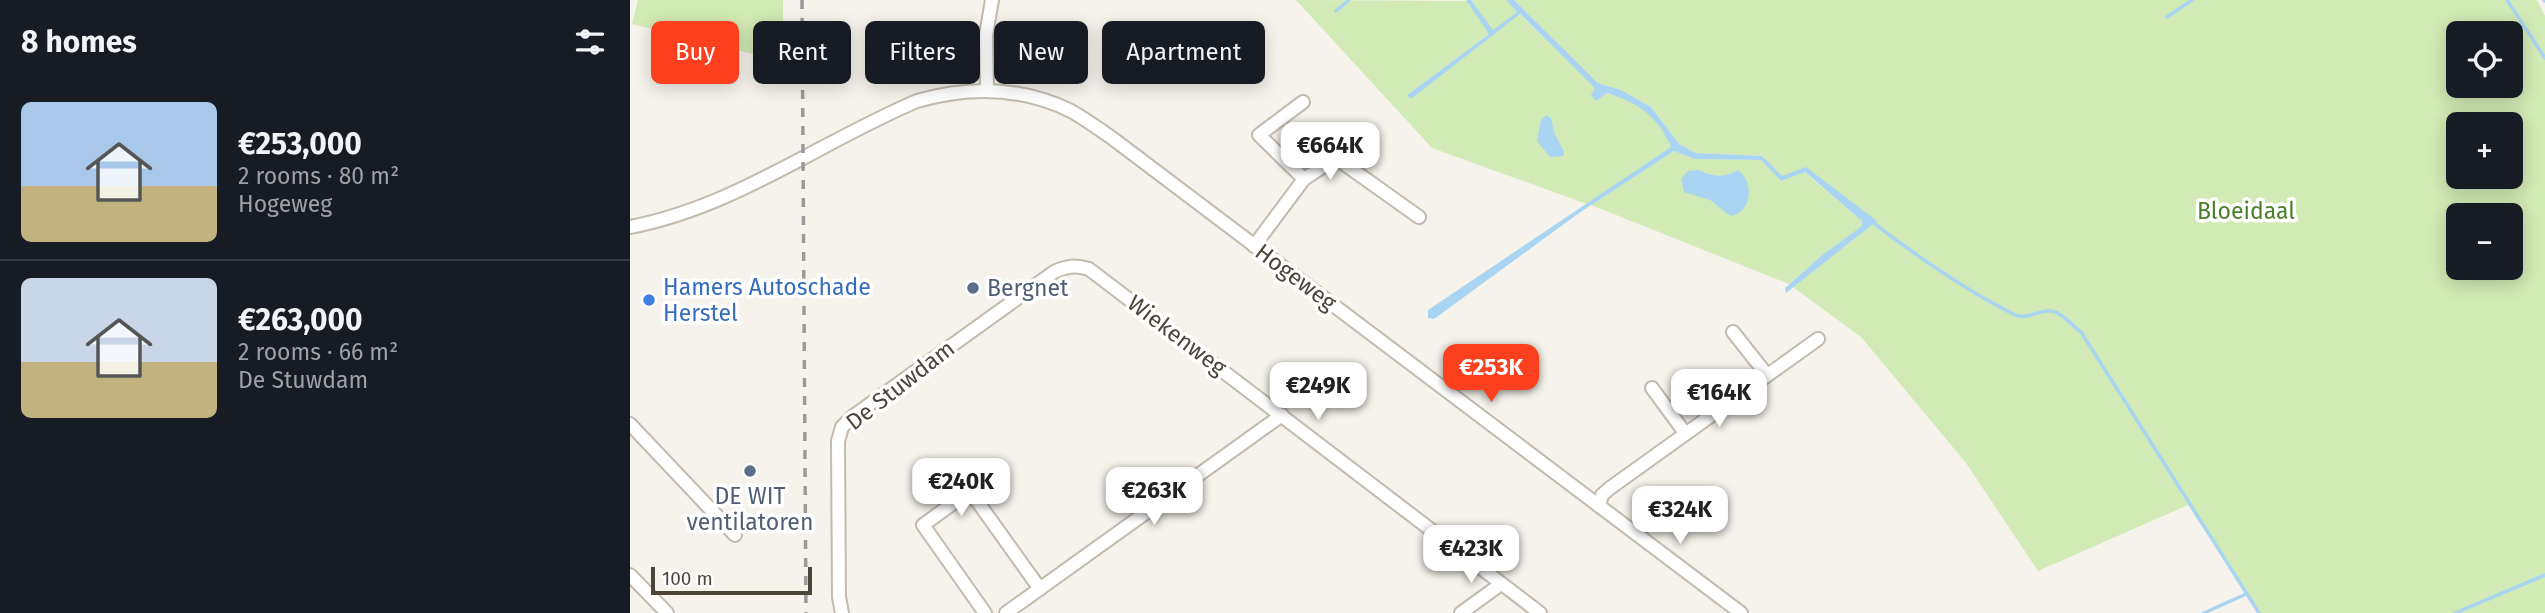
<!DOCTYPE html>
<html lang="en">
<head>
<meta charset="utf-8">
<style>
	body { margin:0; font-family:"Fira Sans",sans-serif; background:#20242c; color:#f1f3f6; height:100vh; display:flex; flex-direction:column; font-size:26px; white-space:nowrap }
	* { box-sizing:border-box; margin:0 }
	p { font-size:23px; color:#9ea1a6 }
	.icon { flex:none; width:38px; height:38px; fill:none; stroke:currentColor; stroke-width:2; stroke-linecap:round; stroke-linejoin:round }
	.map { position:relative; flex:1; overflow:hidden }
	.details { display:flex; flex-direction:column; background:#171b24; width:630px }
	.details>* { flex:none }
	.banner { position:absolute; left:21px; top:21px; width:665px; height:63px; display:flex; gap:14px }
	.fabs { position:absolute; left:1816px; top:21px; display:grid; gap:14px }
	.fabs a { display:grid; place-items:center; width:77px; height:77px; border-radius:10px; background:#171b24; box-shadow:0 4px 18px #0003; font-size:35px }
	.scale { position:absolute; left:21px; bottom:18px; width:161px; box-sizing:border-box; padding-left:7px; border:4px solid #4b4439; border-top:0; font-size:19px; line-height:24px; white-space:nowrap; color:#4b4439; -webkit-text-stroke:5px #fff; paint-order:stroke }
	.price { position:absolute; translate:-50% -60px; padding:0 16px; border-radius:14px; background:#fff; color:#222; font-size:23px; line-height:46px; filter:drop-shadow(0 2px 4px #0008) }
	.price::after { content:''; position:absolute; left:50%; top:42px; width:21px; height:16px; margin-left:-10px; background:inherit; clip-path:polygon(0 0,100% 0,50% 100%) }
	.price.current { background:#fc3f1d; color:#fff }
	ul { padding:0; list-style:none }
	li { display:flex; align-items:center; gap:21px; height:175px; padding:0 21px }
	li+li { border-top:2px solid #363941 }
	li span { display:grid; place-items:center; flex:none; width:196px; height:140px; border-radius:10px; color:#555 }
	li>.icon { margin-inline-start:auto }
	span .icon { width:84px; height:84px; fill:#fffc; stroke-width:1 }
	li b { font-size:30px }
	h2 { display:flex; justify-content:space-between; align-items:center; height:84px; padding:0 21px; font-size:30px }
	.tag { padding:0 24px; border-radius:10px; background:#171b24; box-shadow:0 4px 18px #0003; font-size:24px; line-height:63px }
	.tag.current { background:#fc3f1d; color:#fff }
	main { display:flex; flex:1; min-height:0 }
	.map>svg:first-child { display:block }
	.green { fill:#d2eab5; fill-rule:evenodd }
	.water { fill:#a9d4f2 }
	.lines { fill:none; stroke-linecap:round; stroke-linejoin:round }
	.stream { stroke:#a9d4f2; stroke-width:3.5 }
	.minor-casing { stroke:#c2bbae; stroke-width:16 }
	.minor { stroke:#fff; stroke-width:12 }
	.rail { stroke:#9a9a9a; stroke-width:3.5; stroke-dasharray:9 9; stroke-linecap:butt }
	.service-dot { fill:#5c6f8a; stroke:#fff; stroke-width:2.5 }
	.shop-dot { fill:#3f7fe0; stroke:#fff; stroke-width:2.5 }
	.labels { text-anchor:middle; stroke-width:7; stroke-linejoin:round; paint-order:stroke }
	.park-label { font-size:23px; fill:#4a7f2a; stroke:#fff }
	.street-label { font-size:23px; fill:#4b4439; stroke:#fff }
	.shop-label { font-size:23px; fill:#366cbe; stroke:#fff; text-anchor:start }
	.service-label { font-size:23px; fill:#4e5e75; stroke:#fff; text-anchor:start }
</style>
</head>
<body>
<main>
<section class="details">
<h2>8 homes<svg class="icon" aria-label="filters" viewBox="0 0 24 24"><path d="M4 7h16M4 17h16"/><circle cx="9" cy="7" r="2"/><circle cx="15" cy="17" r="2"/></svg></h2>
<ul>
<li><span style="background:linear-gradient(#a9c7e8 60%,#c2b280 0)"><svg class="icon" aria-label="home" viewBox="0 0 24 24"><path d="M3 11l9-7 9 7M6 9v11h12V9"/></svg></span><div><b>€253,000</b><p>2 rooms · 80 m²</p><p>Hogeweg</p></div></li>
<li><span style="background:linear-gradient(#c9d6e8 60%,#c2b280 0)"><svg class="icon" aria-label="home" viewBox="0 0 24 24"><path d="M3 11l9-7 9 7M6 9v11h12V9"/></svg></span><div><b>€263,000</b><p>2 rooms · 66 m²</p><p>De Stuwdam</p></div></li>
</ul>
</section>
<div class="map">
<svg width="1915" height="613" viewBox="0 0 1915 613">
	<rect width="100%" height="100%" fill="#f6f3ec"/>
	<g class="green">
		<path d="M8,0H153V59L135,57L2,24Z"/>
		<path d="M666,0L837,1L860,33L778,94L781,99L889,14L966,88L965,101L976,93C1010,103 1027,114 1041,147L957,204L802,148Z"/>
		<path d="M841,0H876L887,12L863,31Z"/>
		<path d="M884,0H1907L1915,16V613H1630L1558,505L1408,571L1336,463L1231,337L1163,287L1246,222L1176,168L1152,177L1132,156L1066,153L1049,144L1021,107L991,90L968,83ZM1829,33H1881V86H1829ZM1829,124H1881V177H1829ZM1829,215H1881V268H1829Z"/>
		<path d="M1044,151L1064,159L1131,160L1151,181L1174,172L1232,221L1233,226L1191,256L1159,284L961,205ZM1069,170C1084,177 1093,178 1108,170L1100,216L1080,200Z"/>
	</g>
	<g class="water">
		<path d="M836,0H841L863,30L887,12L876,0H884L968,83L991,90L1021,107L1049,144L1066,153L1132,156L1152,176L1176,167L1247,221L1156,293L1155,288L1191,256L1232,226V221L1175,172L1151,181L1131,160L1064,159L1044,151L949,213L804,319L798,318V310L1041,147C1028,116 1008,103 977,93L966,101L961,95L965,88L890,14L781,99L777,95L859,34Z"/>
		<path d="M916,115L921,118L924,132L934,152L933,156L920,157L907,141L911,120Z"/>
		<path d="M1069,170C1084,177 1093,178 1108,170C1124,181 1123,213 1100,216L1080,200L1054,192L1051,179L1058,171Z"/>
	</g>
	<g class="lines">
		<g class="stream">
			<path d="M1877,0L1915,58"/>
			<path d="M1914,0L1915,1"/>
			<path d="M706,11L719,0"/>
			<path d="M1537,17L1562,0"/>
			<path d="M1241,221C1285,255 1334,289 1383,314C1398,322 1410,307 1425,312C1434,315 1443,326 1451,332L1629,613"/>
			<path d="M1574,613L1616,594"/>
			<path d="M1825,613L1915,575"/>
		</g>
		<defs>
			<g id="minor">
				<path d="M357,91L356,35L362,0"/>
				<path d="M673,102L629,135L674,179"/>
				<path d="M0,227C105,207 190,142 287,101C339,86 392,87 441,111C455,119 469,129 482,138L1111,613"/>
				<path d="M624,246L674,179L706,158L789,217"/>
				<path d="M1103,332L1137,375"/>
				<path d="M1022,388L1055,433"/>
				<path d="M0,424L105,535"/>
				<path d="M969,506L972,495L980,488L1188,339"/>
				<path d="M0,575L37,613"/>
				<path d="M212,613L209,597L208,441L212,427L222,417L424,272C437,266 445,265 459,269L910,613"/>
				<path d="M355,613L293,525L340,491L410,589"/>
				<path d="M376,613L652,415"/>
				<path d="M831,613L871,584"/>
			</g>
		</defs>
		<use href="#minor" class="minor-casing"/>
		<use href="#minor" class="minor"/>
		<path class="rail" d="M172,0L176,613"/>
	</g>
	<g class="service-dot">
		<circle cx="343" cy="288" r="7"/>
		<circle cx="120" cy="471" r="7"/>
	</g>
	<circle class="shop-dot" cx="19" cy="300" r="7"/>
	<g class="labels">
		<g class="park-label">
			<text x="1616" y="219">Bloeidaal</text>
		</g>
		<g class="street-label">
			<text transform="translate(666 277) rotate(37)" y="8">Hogeweg</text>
			<text transform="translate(547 335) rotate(37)" y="8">Wiekenweg</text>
			<text transform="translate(270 385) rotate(-38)" y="8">De Stuwdam</text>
		</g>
		<g class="shop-label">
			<text x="33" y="295">Hamers Autoschade<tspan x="33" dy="26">Herstel</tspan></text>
		</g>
		<g class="service-label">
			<text x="357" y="296">Bergnet</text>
			<text x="120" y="504" text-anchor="middle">DE WIT<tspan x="120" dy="26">ventilatoren</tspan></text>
		</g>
	</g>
</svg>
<div class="fabs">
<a><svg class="icon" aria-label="locate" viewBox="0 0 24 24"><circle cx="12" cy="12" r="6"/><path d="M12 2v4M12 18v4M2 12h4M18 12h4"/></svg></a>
<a>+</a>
<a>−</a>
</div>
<div class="scale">100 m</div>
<b class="price" style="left:700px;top:182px">€664K</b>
<b class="price current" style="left:861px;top:404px">€253K</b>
<b class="price" style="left:688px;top:422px">€249K</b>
<b class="price" style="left:1089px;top:429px">€164K</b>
<b class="price" style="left:331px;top:518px">€240K</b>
<b class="price" style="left:524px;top:527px">€263K</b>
<b class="price" style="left:1050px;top:546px">€324K</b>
<b class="price" style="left:841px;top:585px">€423K</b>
<div class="banner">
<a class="tag current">Buy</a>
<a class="tag">Rent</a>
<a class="tag">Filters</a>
<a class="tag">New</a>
<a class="tag">Apartment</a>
</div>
</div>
</main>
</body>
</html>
